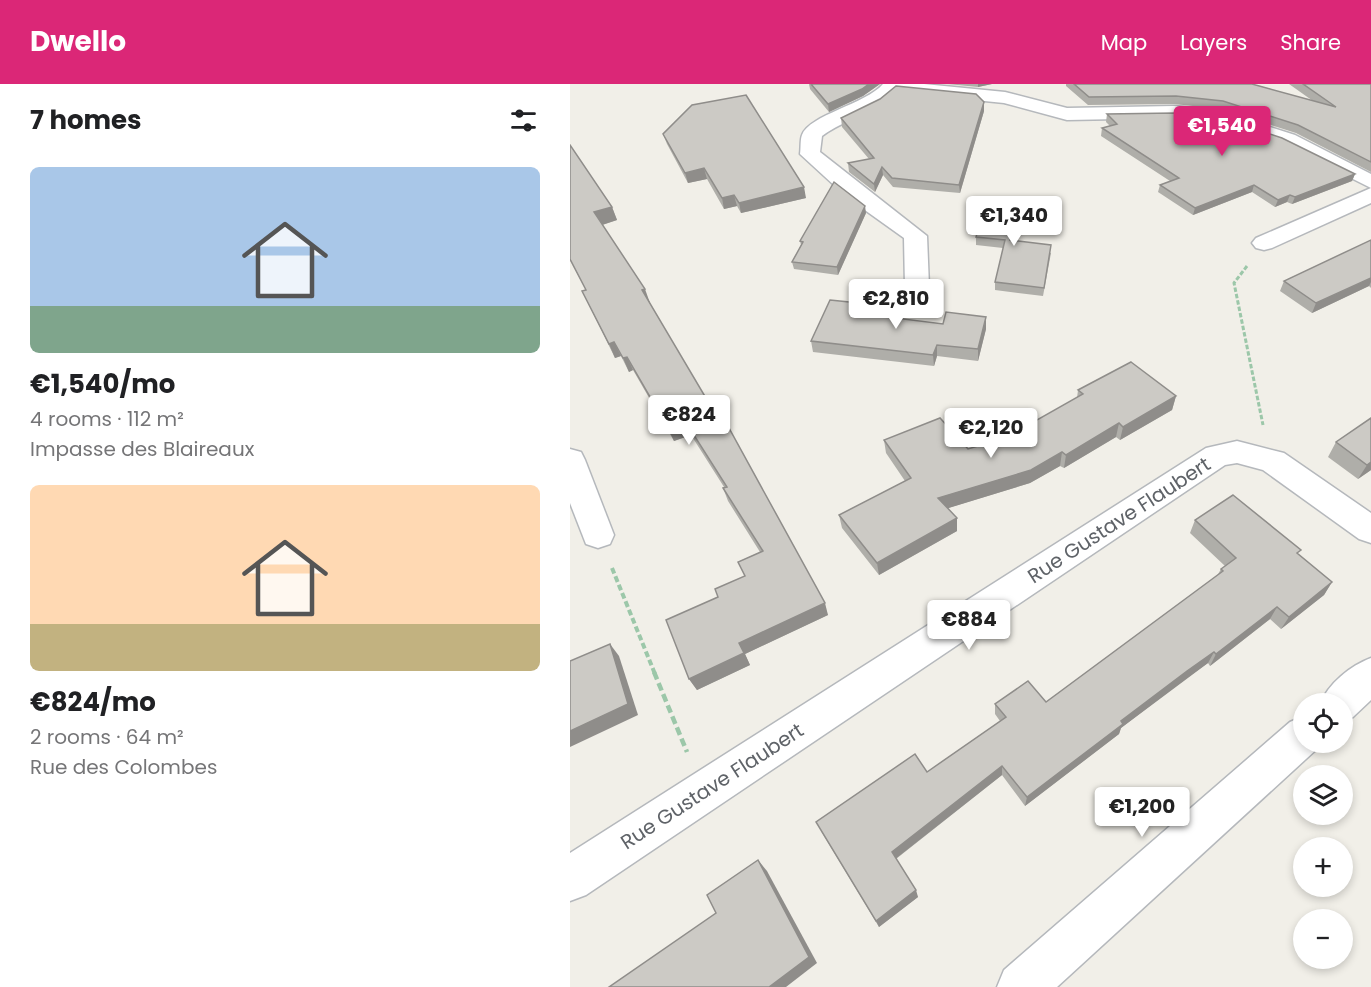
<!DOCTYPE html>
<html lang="en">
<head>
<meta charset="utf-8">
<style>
	body { margin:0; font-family:Poppins,sans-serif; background:#f6f6f6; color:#202124; height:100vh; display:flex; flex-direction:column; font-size:22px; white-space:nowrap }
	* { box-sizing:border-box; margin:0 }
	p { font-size:20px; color:#757577 }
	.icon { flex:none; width:33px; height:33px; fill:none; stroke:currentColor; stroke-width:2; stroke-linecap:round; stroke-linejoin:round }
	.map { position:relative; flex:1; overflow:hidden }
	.side { display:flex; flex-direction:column; background:#fff; width:570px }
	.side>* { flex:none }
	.buttons { position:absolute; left:723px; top:609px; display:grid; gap:12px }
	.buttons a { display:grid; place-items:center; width:60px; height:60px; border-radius:50%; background:#fff; box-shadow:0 3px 9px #0003; font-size:30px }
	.price { position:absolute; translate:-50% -51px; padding:0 14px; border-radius:6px; background:#fff; color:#222; font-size:20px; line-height:39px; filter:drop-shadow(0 2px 3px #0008) }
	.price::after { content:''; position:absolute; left:50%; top:36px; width:18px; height:14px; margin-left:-9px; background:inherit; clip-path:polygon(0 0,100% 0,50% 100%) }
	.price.on { background:#db2777; color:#fff }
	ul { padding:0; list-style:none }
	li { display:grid; align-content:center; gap:12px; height:318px; padding:0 30px }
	li span { display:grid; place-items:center; height:186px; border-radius:9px; color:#555 }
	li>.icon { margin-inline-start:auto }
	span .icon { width:108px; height:108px; fill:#fffc; stroke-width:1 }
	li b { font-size:26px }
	h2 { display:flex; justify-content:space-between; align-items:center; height:72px; padding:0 30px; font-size:26px }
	header { display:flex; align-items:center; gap:36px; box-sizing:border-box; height:84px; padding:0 30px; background:#db2777; color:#fff }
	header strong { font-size:28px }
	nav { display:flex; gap:33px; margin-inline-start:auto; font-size:21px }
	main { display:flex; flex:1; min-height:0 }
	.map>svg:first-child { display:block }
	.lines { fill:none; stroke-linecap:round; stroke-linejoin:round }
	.minor-casing { stroke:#b5b8bc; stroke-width:3 }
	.path-far2 { stroke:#9cc7a9; stroke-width:3; stroke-dasharray:4.5 2; stroke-linecap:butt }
	.path-far1 { stroke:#9cc7a9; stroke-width:4; stroke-dasharray:6 3; stroke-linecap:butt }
	.path { stroke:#9cc7a9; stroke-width:4.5; stroke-dasharray:8 4; stroke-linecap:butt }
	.minor { fill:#fff; fill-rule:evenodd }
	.wall { fill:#afaea9 }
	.shaded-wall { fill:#8f8d8a }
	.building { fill:#cccac5; stroke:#8f8d8a; stroke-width:1.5 }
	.labels { text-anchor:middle; stroke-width:6; stroke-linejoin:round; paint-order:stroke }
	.street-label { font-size:20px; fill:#5f6368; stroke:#fff }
</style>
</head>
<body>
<header>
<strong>Dwello</strong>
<nav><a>Map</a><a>Layers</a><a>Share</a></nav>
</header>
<main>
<section class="side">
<h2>7 homes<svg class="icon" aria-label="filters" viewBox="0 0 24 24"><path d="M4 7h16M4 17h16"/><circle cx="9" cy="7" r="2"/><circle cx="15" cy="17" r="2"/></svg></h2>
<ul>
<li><span style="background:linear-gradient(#a9c7e8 75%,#7fa58c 0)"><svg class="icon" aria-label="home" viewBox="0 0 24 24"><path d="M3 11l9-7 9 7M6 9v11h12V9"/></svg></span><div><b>€1,540/mo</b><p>4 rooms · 112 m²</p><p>Impasse des Blaireaux</p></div></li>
<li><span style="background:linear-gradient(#ffd9b3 75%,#c2b280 0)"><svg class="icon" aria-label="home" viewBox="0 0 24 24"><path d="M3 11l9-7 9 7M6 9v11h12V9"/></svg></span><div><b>€824/mo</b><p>2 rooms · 64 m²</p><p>Rue des Colombes</p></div></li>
</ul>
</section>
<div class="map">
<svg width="801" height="903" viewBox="0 0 801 903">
	<rect width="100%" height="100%" fill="#f1efe8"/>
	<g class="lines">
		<defs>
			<g id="minor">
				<path d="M313,0H354L435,8L497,24L604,22L650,27L725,51L801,90V104L711,59L648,38L604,34L497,36L434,19L326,8C307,30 274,35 252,52L250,68L357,152L359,203L356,208L347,210L338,208L335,203L334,154L278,114L230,70C231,64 230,56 232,51C239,31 296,20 313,0Z"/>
				<path d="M801,104V119L702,164L694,166L686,164L682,159L686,154Z"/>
				<path d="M667,357L714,369L801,429V459L789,455L693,386L667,379L655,381L16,811L0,817V769L636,364Z"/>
				<path d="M0,365L11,368L15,376L44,451L40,460L28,464L16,460L0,419Z"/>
				<path d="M801,574V616L783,633L772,637V620H750C759,599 780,582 801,574Z"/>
				<path d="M734,632V658H751L748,664L487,903H427L434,886L720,638Z"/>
			</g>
		</defs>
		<use href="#minor" class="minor-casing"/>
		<path class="path-far2" d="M677,182L664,199L693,341"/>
		<path class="path-far1" d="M42,484L85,590"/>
		<path class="path" d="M84,588L117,668"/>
		<use href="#minor" class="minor"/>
	</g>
	<g class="wall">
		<path d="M239,0H310L293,12L259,28L240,5Z"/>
		<path d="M377,0H422L408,3Z"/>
		<path d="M496,0H682L743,17L719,0H801V88L726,49L651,25L604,20L518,21L496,2Z"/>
		<path d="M414,18V27L390,109L323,103L313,91L305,108L279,88L278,79L299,75L272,43L271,34Z"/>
		<path d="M537,30L785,90L782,97L722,120L717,118L705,123L682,108L623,131L588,108L590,101L600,97L531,52L532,44L540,42L536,38Z"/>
		<path d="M93,50L236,114L171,129L167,122L154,125L137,95L118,99L97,60Z"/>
		<path d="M0,61L42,123L47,136L32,141L80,219L258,531L175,570L180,581L127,606L119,595L148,513L175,492L168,478L190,468L158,417L153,404L154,403L121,351L104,357L63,286L59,288L51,272L45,274L12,207L16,206L0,176Z"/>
		<path d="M451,126L442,157L481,169L473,212L425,206V198L433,164L406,161V153Z"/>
		<path d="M296,129L268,191L224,185L222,178L231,161L230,157Z"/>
		<path d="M801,156V204L799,202L742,229L710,207L714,197Z"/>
		<path d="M298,220L299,231L416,245L408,277L367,272L364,282L243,268L241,257Z"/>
		<path d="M508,306L606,312L602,326L550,356L546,353L494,384L490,382L460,399L378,424L387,447L309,491L272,444L269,431L335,397L316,369L314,356L398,365L435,354L507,314Z"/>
		<path d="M801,334V386L788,395L758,373L766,358Z"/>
		<path d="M625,436L729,471L762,498L754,511L711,545L700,535L640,582L638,579L611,598L551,644L549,650L455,722L432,691L326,775L348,813L309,843L251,747L357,688L430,637L425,630V620L476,618L647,492L651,485L655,482L620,449Z"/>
	</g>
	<g class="shaded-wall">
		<path d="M299,0H310L293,12L259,28L258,20Z"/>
		<path d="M408,0H422L408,3Z"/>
		<path d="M414,18V27L390,109L389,101Z"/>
		<path d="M312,83L313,91L305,108L304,100Z"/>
		<path d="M134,84L137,95L118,99L115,89Z"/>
		<path d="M785,90L782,97L722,120L725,113Z"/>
		<path d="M684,101L682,108L623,131L625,124Z"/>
		<path d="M234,103L236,114L171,129L169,119Z"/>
		<path d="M164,111L167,122L154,125L152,114Z"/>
		<path d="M720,111L717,118L705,123L708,116Z"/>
		<path d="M452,119L451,126L440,164V156Z"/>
		<path d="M295,122L296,129L268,191L267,183Z"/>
		<path d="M42,123L47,136L29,142L24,128Z"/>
		<path d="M801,194V198L799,202L742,229L746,219Z"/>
		<path d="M75,205L80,219L78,220L72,206Z"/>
		<path d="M298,220L299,231L293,230Z"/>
		<path d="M416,233V245L408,277V265Z"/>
		<path d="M44,258L51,272L45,274L39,260Z"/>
		<path d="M367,261V272L364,282L363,271Z"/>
		<path d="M57,273L63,286L59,288L53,274Z"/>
		<path d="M606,312L602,326L550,356L553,343Z"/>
		<path d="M115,337L121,351L104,357L98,344Z"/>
		<path d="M549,339L546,353L494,384L496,371Z"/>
		<path d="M492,368L490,382L460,399L369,427L368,414Z"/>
		<path d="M801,378V386L788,395L797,381Z"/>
		<path d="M387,434V447L309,491L307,479Z"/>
		<path d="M762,498L754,511L711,545L719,533Z"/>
		<path d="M255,519L258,531L175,570L180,581L127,606L119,595L169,559Z"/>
		<path d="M707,523L700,535L640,582L646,570Z"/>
		<path d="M40,560L49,572L68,631L0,663V647Z"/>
		<path d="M644,568L638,579L551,644L549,650L455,722L457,713L551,637L617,587Z"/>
		<path d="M432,682V691L324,776L322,768Z"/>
		<path d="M188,776L197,787L247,879L216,903H199Z"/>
		<path d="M346,806L348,813L309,843L306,837Z"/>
	</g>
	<g class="building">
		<path d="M241,0H299L292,5L258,20Z"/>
		<path d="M504,0H682L766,23L733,0H801V78L728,41L653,17L606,12L519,13Z"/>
		<path d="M326,2L406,10L414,18L389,101L322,94L312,83L304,100L278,79L304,74L271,34L310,15Z"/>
		<path d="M176,11L234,103L169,119L164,111L152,114L134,84L115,89L93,50L122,21Z"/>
		<path d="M605,29L649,33L712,54L785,90L725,113L720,111L708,116L684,101L625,124L590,101L609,94L532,44L547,40L537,30Z"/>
		<path d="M0,61L42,123L24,128L75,205L72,206L143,326L148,324L255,519L169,559L174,569L119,595L96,536L148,513L145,505L175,492L168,478L193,467L153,404L157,403L115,337L98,344L57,273L53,274L44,258L39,260L12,207L16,206L0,175Z"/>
		<path d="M264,98L295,122L267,183L222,178L233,158L230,157Z"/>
		<path d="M417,115L452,119L440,156L481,161L474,204L425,198L435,156L406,153Z"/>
		<path d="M801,156V194L746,219L714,197Z"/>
		<path d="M260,216L298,220L293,230L373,240L376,228L416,233L408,265L367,261L363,271L241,257Z"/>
		<path d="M561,278L606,312L553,343L549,339L496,371L492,368L461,386L368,414L387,434L307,479L269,431L341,394L314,356L370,334L398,365L435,354L513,310L508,306Z"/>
		<path d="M801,334V378L797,381L766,358Z"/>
		<path d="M663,411L731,466L727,469L762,498L719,533L707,523L646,570L644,568L617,587L551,637L553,640L457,713L432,682L322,768L346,806L306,837L246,738L345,670L357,688L436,633L425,620L458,597L476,618L653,487L651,485L666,474L625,436Z"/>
		<path d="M40,560L58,620L0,647V577Z"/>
		<path d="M188,776L239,873L199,903H39L146,829L137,811Z"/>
	</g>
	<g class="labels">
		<g class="street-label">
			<text transform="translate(549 436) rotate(-33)" y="7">Rue Gustave Flaubert</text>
			<text transform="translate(142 702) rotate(-33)" y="7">Rue Gustave Flaubert</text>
		</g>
	</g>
</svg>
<div class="buttons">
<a><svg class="icon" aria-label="locate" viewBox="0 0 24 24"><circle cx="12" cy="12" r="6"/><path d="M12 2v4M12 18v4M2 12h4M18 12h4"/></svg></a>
<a><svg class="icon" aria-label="layers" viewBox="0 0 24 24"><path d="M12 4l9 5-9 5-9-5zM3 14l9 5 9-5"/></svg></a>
<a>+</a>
<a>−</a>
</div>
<b class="price on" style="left:652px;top:73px">€1,540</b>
<b class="price" style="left:444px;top:163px">€1,340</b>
<b class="price" style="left:326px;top:246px">€2,810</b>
<b class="price" style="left:119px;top:362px">€824</b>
<b class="price" style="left:421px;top:375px">€2,120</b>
<b class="price" style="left:399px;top:567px">€884</b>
<b class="price" style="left:572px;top:754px">€1,200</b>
</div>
</main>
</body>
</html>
